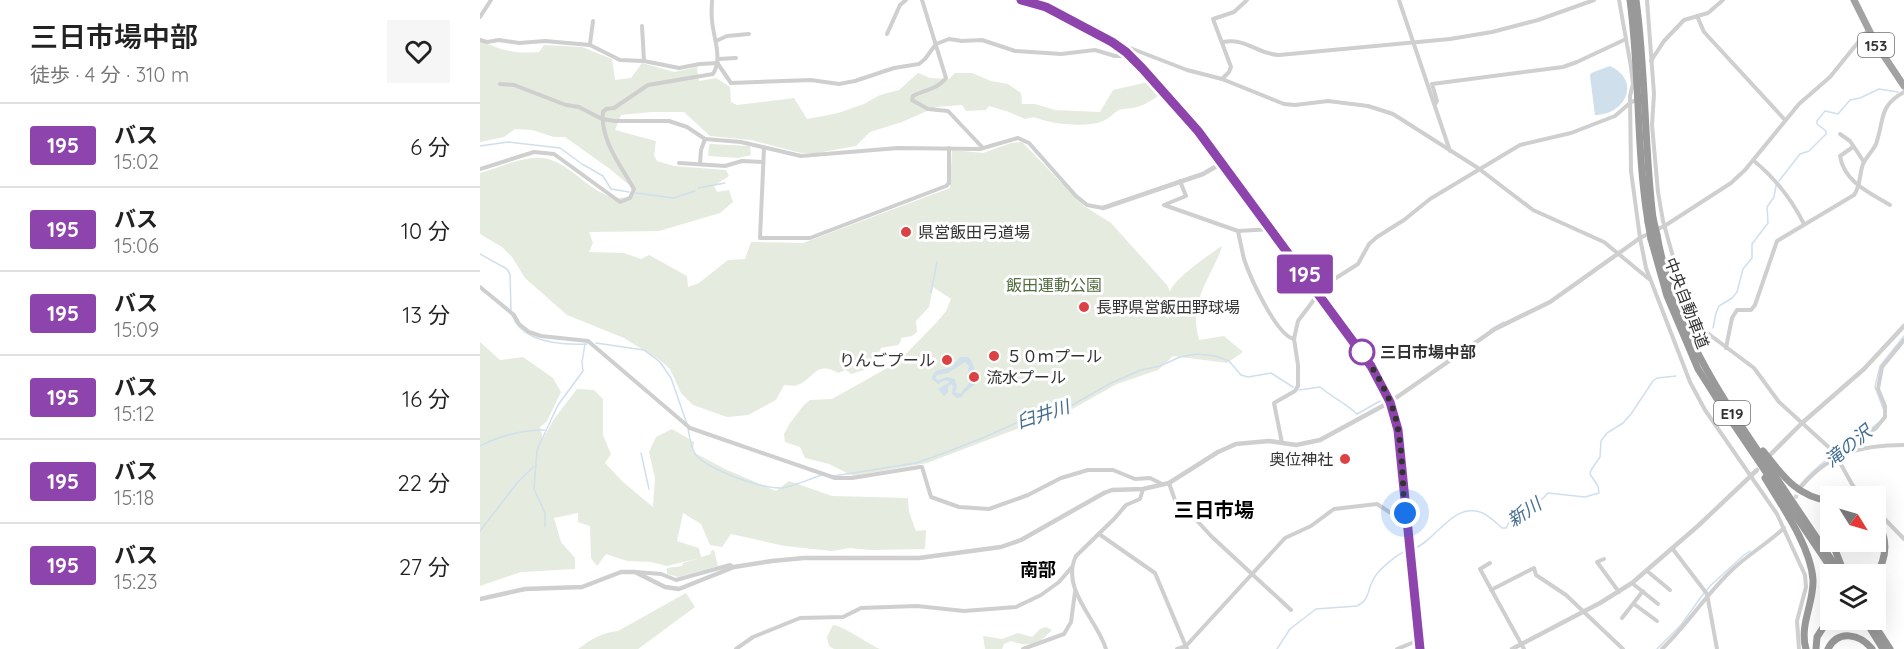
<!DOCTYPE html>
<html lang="ja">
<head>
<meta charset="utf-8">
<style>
	body { margin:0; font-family:Quicksand,"Noto Sans JP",sans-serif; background:#f6f6f6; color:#222; height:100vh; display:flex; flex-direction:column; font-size:22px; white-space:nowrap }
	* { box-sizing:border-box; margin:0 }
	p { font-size:20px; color:#767676 }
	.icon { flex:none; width:33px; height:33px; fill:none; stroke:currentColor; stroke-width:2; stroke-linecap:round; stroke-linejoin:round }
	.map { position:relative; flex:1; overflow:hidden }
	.side { display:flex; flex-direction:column; background:#fff; width:480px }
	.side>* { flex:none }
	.badge { padding:0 12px; border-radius:4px; font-size:21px; line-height:39px }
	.needle { width:39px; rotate:127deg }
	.buttons { position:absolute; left:1340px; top:486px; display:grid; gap:12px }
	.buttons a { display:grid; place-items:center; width:66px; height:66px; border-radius:0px; background:#fff; box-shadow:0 6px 24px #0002; font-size:30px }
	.you { position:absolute; width:30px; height:30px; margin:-15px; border:4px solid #fff; border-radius:50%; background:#1a73e8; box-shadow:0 0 0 9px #1a73e833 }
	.map>.badge { position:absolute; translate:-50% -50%; box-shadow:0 0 0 3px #fff }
	.round { display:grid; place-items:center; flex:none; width:63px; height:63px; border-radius:0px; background:#f6f6f6 }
	.headline { display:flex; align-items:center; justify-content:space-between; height:102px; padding:0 30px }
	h1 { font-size:28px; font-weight:600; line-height:45px }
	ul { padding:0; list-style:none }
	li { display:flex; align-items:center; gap:18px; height:84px; padding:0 30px; border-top:2px solid #e0e0e0 }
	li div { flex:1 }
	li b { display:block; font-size:22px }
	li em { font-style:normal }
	li .badge { min-width:66px; font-weight:700; text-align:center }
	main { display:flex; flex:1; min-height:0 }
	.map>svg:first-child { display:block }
</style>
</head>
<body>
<main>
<section class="side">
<div class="headline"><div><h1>三日市場中部</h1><p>徒歩 · 4 分 · 310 m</p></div><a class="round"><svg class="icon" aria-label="heart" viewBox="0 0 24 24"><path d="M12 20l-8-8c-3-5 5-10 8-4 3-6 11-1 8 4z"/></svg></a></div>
<ul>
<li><span class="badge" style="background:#8e44ad;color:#fff">195</span><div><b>バス</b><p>15:02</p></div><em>6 分</em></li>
<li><span class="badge" style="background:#8e44ad;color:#fff">195</span><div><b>バス</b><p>15:06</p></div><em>10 分</em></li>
<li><span class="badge" style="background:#8e44ad;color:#fff">195</span><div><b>バス</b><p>15:09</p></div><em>13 分</em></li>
<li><span class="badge" style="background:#8e44ad;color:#fff">195</span><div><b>バス</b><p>15:12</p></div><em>16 分</em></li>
<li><span class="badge" style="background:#8e44ad;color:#fff">195</span><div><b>バス</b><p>15:18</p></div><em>22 分</em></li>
<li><span class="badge" style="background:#8e44ad;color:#fff">195</span><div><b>バス</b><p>15:23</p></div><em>27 分</em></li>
</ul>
</section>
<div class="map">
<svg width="1424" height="649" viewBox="0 0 1424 649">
	<rect width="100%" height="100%" fill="#fff"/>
	<!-- green -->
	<g fill="#e5ebdf">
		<path d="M0 40C21 51 36 54 59 52L64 45 102 47 132 59 135 80 151 78 162 63 194 72 217 67 219 81 236 78 250 87 251 102 257 105 314 98 327 119 358 113 384 104 400 95 419 90 438 73 450 78 469 79 475 73H492L511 81 528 84 541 93 542 104H555L575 110 620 112 633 90 668 82 677 91 678 96C672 100 665 105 657 107 651 109 644 108 639 110 633 113 629 119 623 121 607 128 568 124 554 117L545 119 529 112 509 106 506 110 486 111 482 105 456 107 422 122 390 132 376 146 337 153H321L271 140 230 136 204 112H171L141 115 135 130 176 141 174 155 177 161 194 166 246 170 249 176 234 186 237 192 249 190 253 202 240 213 179 231 109 232 113 243 109 252 144 253 161 259 169 255 207 276 208 287 219 283 248 260 265 259 271 242 323 243 470 188 472 150 503 153 531 143 542 142 604 206 631 223 687 285 690 292C693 279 728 256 740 247H742C730 280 708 302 719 340L744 336 763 352 747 363 693 356 678 370 637 384 585 413 571 416 447 463 430 466 373 476 349 464 325 458 320 447 305 442 304 434 310 423 324 405 330 400 352 399 418 362 457 322 466 311 471 299 453 287 449 307 436 321 437 332 432 336 421 338V341L418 345 401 348C393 368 391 368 371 374L366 370 358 373C334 359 334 382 314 386 311 386 308 385 304 385L296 400 268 415 247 417 213 405 201 393 190 369 181 361 144 338 87 315 45 278 32 257 22 247 0 234V173C19 168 43 156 63 158 93 161 119 208 149 196L152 190 149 185 130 169 85 137H74L52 130 35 129 24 137 0 142Z"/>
		<polygon points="231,144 270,146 271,155 258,158 228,156 229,145"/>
		<polygon points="0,342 20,360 43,357 73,378 81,392 67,421 60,427 63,439 74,419 97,389 114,390 123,399 123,435 131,454 125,463 143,482 173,507 175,478 169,452 176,437 192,429 214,442 213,452 245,469 296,491 309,481 352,496 428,498 429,512 436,531 446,530 445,549 391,550 370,548 352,551 305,546 251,534 242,547 230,545 221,524 203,513 197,541 219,548 221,557 231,554 231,551 234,550 238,566 198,577 187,574 187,568 202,566 203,563 220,558 187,566 171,562 147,561 126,554 117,566 111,558 110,526 98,522 98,513 74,518 81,542 95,558 95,569 41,572 0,586"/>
		<path d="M206 593 215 607 158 649H98C110 640 123 632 138 631Z"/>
		<path d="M353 625C366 627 386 643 400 649H354L349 646 347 637Z"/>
		<path d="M566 627 572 630C559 644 550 648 531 641L524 644 522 649H505L503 636 522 639 538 633 552 637 560 629Z"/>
	</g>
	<!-- water -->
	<g fill="#d0dfec" fill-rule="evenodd">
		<path d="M1130 66C1162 81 1145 115 1115 115L1110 76 1111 73Z"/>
		<path d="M480 357H488C494 362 497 377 494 385L485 392 482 397 477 398 472 394 473 386 471 384 468 387V392L464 396 458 389 470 382 465 380 458 384 452 379V376L456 371 472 367ZM485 362 489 366 488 371 492 380 480 394 475 392 477 388 475 379 467 377 458 380 455 378 457 375 468 373Z"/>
	</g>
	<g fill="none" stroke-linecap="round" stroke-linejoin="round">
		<!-- stream -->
		<g stroke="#d0dfec" stroke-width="1.5">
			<polyline points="0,146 28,142 80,148 102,164 123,176 131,189 149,192"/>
			<polyline points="1299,181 1320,154 1329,151 1346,134 1346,131 1337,124 1337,121 1345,111 1358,114 1370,100 1380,98 1399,89 1418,92"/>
			<polyline points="218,188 245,183"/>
			<polyline points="156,193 194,198 215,191"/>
			<polyline points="0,254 27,269 30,274 31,310"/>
			<polyline points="451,292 457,262"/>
			<path d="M32 315C42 343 82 345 107 344"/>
			<polyline points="1233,328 1236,313 1239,306 1252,298 1257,292 1263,269 1272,258 1272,244 1288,223 1287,207 1294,197 1296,186"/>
			<polyline points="1010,330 1024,322"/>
			<polyline points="116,343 164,350 180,362 191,378 207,424"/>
			<path d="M819 390 840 387C852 397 865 403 877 414L900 401"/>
			<polyline points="1403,408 1395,387 1400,366 1424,336"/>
			<path d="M208 428C210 438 210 447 216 455 229 470 282 489 302 488 315 486 329 479 342 475"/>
			<polyline points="1388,431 1398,423"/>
			<path d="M0 446C21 435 41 430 65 430"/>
			<polyline points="161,453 169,489"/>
			<polyline points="354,476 436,463 462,454 505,437 547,418 589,407 631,383 661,370 680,366 700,357 717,354 735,356 749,361 761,375 768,377 791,373 813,387"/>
			<path d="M1320 485C1338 464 1361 448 1384 434"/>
			<polyline points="65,526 65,513 54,489 57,450 78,405 103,371 102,362 105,344"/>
			<polyline points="0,531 37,483 53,467"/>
			<path d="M933 549C956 541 972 503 1000 512 1008 514 1016 523 1022 528H1026C1029 523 1030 518 1034 515 1045 504 1057 507 1068 493L1105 497 1119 493 1118 486 1110 474 1111 470 1120 457 1121 441 1127 433 1143 423 1151 414 1173 381 1177 378 1196 376"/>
			<path d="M797 649 810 629 836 609 877 606C889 600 887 593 892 582 896 571 917 554 928 550"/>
			<polyline points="1177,649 1201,625 1221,597 1231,585 1264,555 1270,551"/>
		</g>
		<!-- minor-tunnel -->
		<polyline stroke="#d6d6d6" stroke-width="4" stroke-dasharray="4 2" stroke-linecap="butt" points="1313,504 1319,489"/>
		<!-- minor -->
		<g stroke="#cfcfcf" stroke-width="4">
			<path d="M442 0 466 78C458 89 444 90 433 96L432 100 448 109 468 111 503 148"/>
			<polyline points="919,0 970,151"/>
			<polyline points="1139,0 1151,67 1153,84 1150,96 1151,171 1160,238 1166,268 1210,382 1225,410 1297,514 1325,575 1326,587 1317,621 1319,649"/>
			<polyline points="1167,0 1174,94 1172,125 1178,192 1183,221 1206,303 1226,332 1274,368 1299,402 1354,452 1373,486 1383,496"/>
			<polyline points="1217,16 1224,32 1305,120"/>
			<polyline points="0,17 11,0"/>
			<polyline points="162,26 164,61"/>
			<polyline points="407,34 420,5 426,0"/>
			<polyline points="0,40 7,42 19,40 39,43 65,41 110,45 140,60 164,61 199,68 220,64 238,63"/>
			<polyline points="236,41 247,36 269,34"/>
			<path d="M743 42C768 38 776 54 799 55L970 39 1012 32 1058 20 1114 0"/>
			<polyline points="110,44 113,21"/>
			<polyline points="639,47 650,48 707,70 742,79 804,104 815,105 848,101 888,106 913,114 998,168 1053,210 1124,242 1169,279"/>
			<polyline points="238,59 256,58"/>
			<polyline points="1171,61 1184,41 1204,20 1228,13 1243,0"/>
			<polyline points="238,64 251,83 331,80 359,84 375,81 414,68 439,64 445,59 456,44 469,39 482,41 502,40 535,51 581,54 615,50 635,56 641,56 646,52"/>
			<polyline points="742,79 749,72 751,67 733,19 754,12 767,0"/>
			<polyline points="20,84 34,85 86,105 99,107 122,119 135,121 189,121 207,127 225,139 261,142 321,156 418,148 500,149 538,138 549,143 596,196 607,205 623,208"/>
			<polyline points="955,104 957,101 952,84 1083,67 1097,62 1146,39"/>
			<polyline points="1360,134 1370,141 1384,162"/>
			<path d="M1373 147 1360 156C1364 182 1390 193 1410 205"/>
			<polyline points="284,148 280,238 330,238 466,186 469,183 469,148"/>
			<path d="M1273 160C1295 178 1311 198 1324 224"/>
			<polyline points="199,163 245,166 262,161 283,162"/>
			<polyline points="220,164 221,150 225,139"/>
			<path d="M0 169 54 152 74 154 140 202 150 198 154 189C141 166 120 140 123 112L126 109 134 108 168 85 233 74C243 58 233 37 232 20 231 13 232 7 232 0"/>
			<polyline points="700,181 706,196 684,205 758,231 792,229"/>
			<path d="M758 231C760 241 762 250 764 259 770 277 796 335 814 339"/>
			<polyline points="1139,253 1160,238 1186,225 1251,183 1265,170 1319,104 1350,77 1388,30"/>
			<polyline points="0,287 34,315 39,324 49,332 61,336 108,341 210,428 355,478 372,478 440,467 442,467 451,497 479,507 509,509 548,495 581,478 608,470 633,470 655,479 670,478 682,484"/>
			<polyline points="1200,304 1206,303"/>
			<path d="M1246 348 1252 318 1257 310H1271L1275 305 1297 241 1374 195C1381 185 1379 175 1383 164 1386 157 1393 151 1396 144 1405 118 1398 107 1424 92"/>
			<polyline points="802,443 794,403 815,391 818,386 818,365 814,339 818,321 839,293 856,278 878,264 889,244 897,237 924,220 950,199 1040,145 1091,133 1135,116 1150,103 1156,100"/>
			<polyline points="1366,453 1366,448 1396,428 1405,417 1405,406 1398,389 1402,367 1424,340"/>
			<polyline points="689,483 698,509 710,513 731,536 811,610"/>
			<path d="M1320 488C1349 453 1381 445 1424 445"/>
			<polyline points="1395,509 1424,539"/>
			<polyline points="619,534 675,573 707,649"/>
			<polyline points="1192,548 1227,594 1237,649"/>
			<polyline points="1124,559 1117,562 1139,592"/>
			<polyline points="1010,563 1000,569 1044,649"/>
			<polyline points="1167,571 1190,590"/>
			<polyline points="156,572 181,574 196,580 250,565 253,567"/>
			<polyline points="1152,583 1178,604"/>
			<polyline points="1011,590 1054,568 1056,575 1086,595 1143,649"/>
			<polyline points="1154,604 1177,621"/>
			<polyline points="1142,618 1163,591"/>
			<polyline points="256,649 273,637 320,618 363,617 381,608 437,606 484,611 536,607 561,595 579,582 592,567"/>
			<polyline points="543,649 584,634 591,622 595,592"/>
			<path d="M626 649C617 619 580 589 596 556L635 518 646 505 660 499 663 489"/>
			<polyline points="697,649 706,646 805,538 831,526 854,509 897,504 914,515 925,513"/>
			<polyline points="917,649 939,640"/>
			<path d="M1182 649C1208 624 1227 593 1253 569 1269 554 1288 543 1304 528"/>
		</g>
		<!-- tertiary -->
		<g stroke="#cfcfcf" stroke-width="4.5">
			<polyline points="541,0 566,7 631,42 646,52 662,68 718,131 891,366 910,402 918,430 940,649"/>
			<polyline points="623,208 723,174 742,163"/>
			<polyline points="1290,455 1322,423 1384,369 1424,326"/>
			<polyline points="0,599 45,589 102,587 141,572 155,572 185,587 199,589 254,567 292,561 324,558 439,558 521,547 541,540 624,493 632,490 663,489 689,483 738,452 756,444 789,441 816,445 840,440 910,402 1015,329 1070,302 1139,253"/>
			<polyline points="1032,649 1120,603 1152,583 1219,525 1277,470"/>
		</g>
		<!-- trunk -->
		<polyline stroke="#a2a2a2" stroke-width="7" points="1374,0 1396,44 1424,86"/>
		<!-- motorway -->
		<g stroke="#999" stroke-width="7">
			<path d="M1150 0C1160 74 1156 148 1168 222"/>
			<path d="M1156 0C1166 72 1164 145 1173 218"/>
			<path d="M1177 235C1193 325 1237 391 1287 464 1312 501 1337 538 1361 574"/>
			<polyline points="1171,239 1187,296 1218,369 1244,410 1355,574"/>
			<path d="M1283 451C1302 475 1317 497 1350 501"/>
			<path d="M1285 478C1302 506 1331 547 1333 580 1334 603 1319 625 1326 649"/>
			<path d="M1395 519C1409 538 1407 558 1395 577"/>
			<polyline points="1352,542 1363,570"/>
			<polyline points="1385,620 1403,649"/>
			<polyline points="1391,620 1410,649"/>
			<polyline points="1336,649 1337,637 1350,617"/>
			<path d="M1348 649C1358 629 1380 634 1392 649"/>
		</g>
		<!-- motorway-bridge -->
		<g stroke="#999" stroke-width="7">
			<polyline points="1173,218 1177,235"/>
			<polyline points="1168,222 1171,239"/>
		</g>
	</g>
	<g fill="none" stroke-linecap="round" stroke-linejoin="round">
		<!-- line casing -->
		<g stroke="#fff" stroke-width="14">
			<polyline id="line" points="541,0 566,7 632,42 646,52 662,68 718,131 891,366 910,402 918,430 940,649"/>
		</g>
		<!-- line -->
		<use href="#line" stroke="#8e44ad" stroke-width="9"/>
		<!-- walk -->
		<path stroke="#323232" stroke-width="6" stroke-dasharray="0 10.8" d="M882 352 878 348C893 367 906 389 914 412 923 441 922 482 925 513"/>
	</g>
	<!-- markers -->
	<g fill="#dc4243" stroke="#fff" stroke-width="2">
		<circle cx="426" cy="232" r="6"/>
		<circle cx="604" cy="307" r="6"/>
		<circle cx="514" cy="356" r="6"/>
		<circle cx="467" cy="360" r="6"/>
		<circle cx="494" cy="377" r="6"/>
		<circle cx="865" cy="459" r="6"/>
	</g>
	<circle fill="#fff" stroke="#8e44ad" stroke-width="3" cx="882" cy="352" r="12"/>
	<g text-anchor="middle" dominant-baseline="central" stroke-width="6" stroke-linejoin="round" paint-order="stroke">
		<!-- shield labels -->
		<g fill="#fff" stroke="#707070" stroke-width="1.5">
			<rect x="1378" y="33" width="36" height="24" rx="4.5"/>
			<rect x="1234" y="401" width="36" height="24" rx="4.5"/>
		</g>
		<g font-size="15" font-weight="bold" fill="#323232">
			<text x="1396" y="45">153</text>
			<text x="1252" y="413">E19</text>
		</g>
		<!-- poi labels -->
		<g font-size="16" fill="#323232" stroke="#fff" text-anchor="start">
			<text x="438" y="232">県営飯田弓道場</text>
			<text x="616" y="307">長野県営飯田野球場</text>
			<text x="526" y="356">５０ｍプール</text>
			<text x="455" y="360" text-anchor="end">りんごプール</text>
			<text x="506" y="377">流水プール</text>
			<text x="853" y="459" text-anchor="end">奥位神社</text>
		</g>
		<!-- park labels -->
		<g font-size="16" fill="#536d41" stroke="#fff">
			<text x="574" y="285">飯田運動公園</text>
		</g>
		<!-- street labels -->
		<g font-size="16" fill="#323232" stroke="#fff">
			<text transform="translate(1207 303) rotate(69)">中央自動車道</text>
		</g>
		<!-- stop labels -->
		<g font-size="16" font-weight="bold" fill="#323232" stroke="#fff" text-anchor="start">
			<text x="900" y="352">三日市場中部</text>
		</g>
		<!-- water labels -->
		<g font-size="18" font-style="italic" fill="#446e91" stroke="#fff">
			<text transform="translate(563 414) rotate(-18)">臼井川</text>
			<text transform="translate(1368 446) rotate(-39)">滝の沢</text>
			<text transform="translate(1044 512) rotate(-34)">新川</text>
		</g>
		<!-- neighbourhood labels -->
		<g font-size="18" font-weight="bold" fill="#000" stroke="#fff">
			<text x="558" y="569">南部</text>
		</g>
		<!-- quarter labels -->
		<g font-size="20" font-weight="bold" fill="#000" stroke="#fff">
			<text x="734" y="509">三日市場</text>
		</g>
	</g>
</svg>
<div class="buttons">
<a><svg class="needle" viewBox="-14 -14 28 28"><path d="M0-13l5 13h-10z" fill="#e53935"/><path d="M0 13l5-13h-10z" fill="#767676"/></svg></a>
<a><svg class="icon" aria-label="layers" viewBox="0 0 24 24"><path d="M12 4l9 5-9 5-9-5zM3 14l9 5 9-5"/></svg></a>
</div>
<div class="you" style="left:925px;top:513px"></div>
<b class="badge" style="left:825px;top:274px;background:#8e44ad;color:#fff">195</b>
</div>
</main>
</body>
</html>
